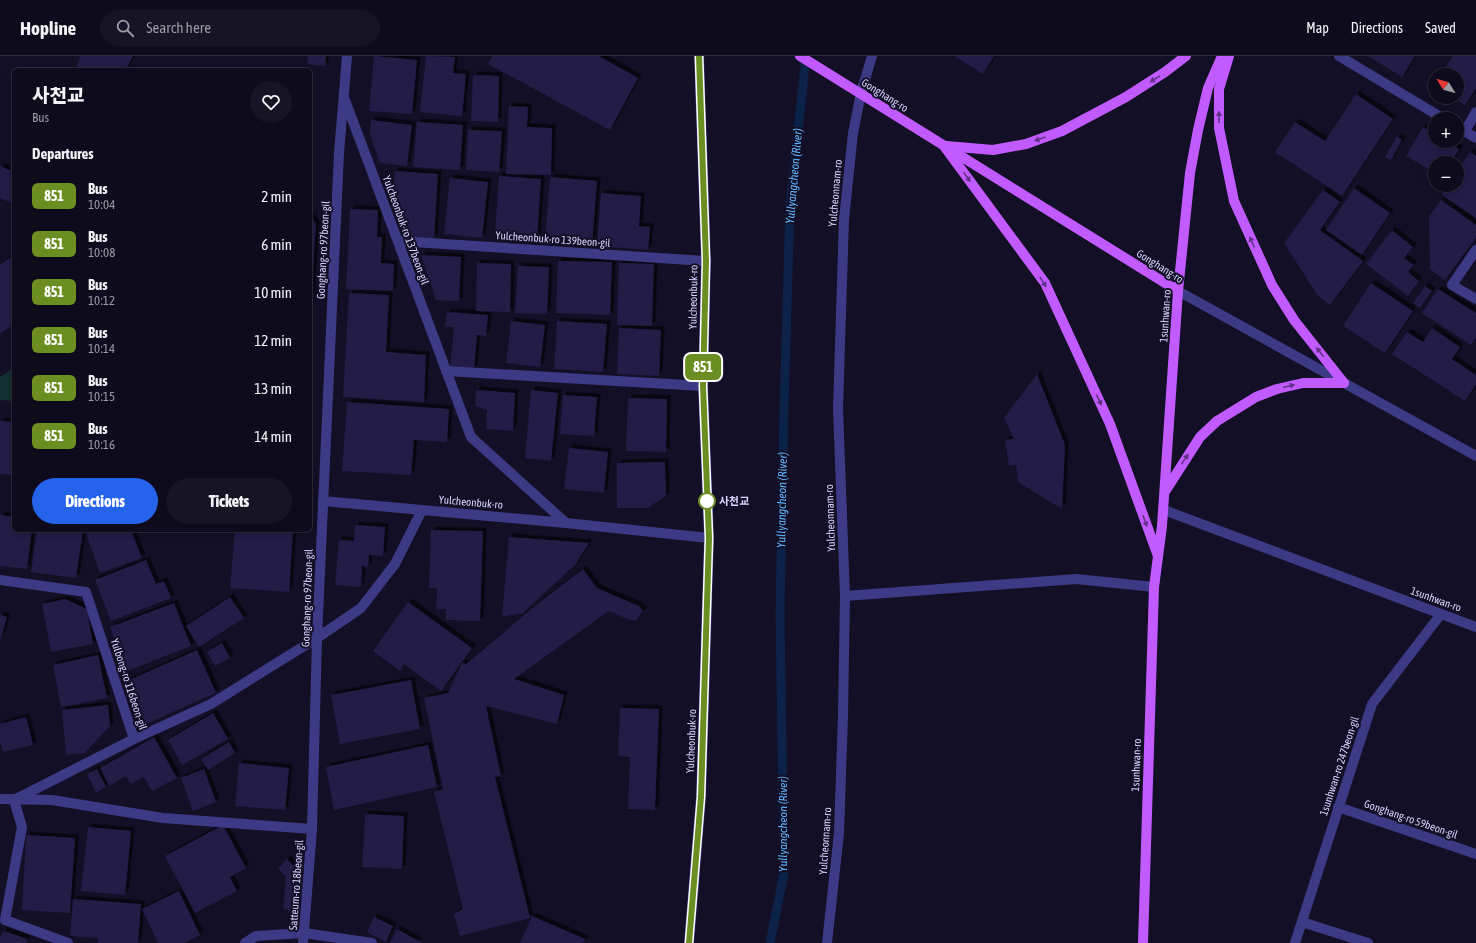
<!DOCTYPE html>
<html lang="en">
<head>
<meta charset="utf-8">
<style>
	body { margin:0; font-family:"Asap Condensed","Noto Sans KR",sans-serif; background:#171425; color:#f1f3f6; height:100vh; display:flex; flex-direction:column; font-size:15px; white-space:nowrap }
	* { box-sizing:border-box; margin:0 }
	p { font-size:13px; color:#9b9ba3 }
	.icon { flex:none; width:22px; height:22px; fill:none; stroke:currentColor; stroke-width:2; stroke-linecap:round; stroke-linejoin:round }
	.map { position:relative; flex:1; overflow:hidden }
	.sheet { position:absolute; left:12px; top:12px; width:300px; height:464px; display:flex; flex-direction:column; background:#0e0b1c; border-radius:6px; box-shadow:0 2px 6px #0003,0 0 0 1px #2e2b3b }
	.sheet>* { flex:none }
	.badge { padding:0 8px; border-radius:6px; font-size:14px; line-height:26px }
	.needle { width:26px; rotate:307deg }
	.tools { position:absolute; left:1428px; top:12px; display:grid; gap:8px }
	.tools a { display:grid; place-items:center; width:36px; height:36px; border-radius:50%; background:#0e0b1c; box-shadow:0 2px 6px #0003,0 0 0 1px #2e2b3b; font-size:20px }
	.map>.badge { position:absolute; translate:-50% -50%; box-shadow:0 0 0 2px #fff }
	h2 { padding:0 20px; font-size:15px; line-height:36px }
	.round { display:grid; place-items:center; flex:none; width:42px; height:42px; border-radius:21px; background:#171425 }
	.headline { display:flex; align-items:center; justify-content:space-between; height:68px; padding:0 20px }
	h1 { font-size:19px; font-weight:800; line-height:30px }
	.button { display:flex; gap:8px; margin-top:auto; padding:8px 20px }
	.button a { flex:1; height:46px; border-radius:24px; background:#2563eb; color:#fff; font-size:16px; font-weight:800; line-height:46px; text-align:center }
	.button a+a { background:#171425; color:#f1f3f6 }
	ul { padding:0; list-style:none }
	li { display:flex; align-items:center; gap:12px; height:48px; padding:0 20px }
	li div { flex:1 }
	li b { display:block; font-size:15px }
	li em { font-style:normal }
	li .badge { min-width:44px; font-weight:700; text-align:center }
	header { display:flex; align-items:center; gap:24px; box-sizing:border-box; height:56px; padding:0 20px; background:#0e0b1c; border-bottom:1px solid #2e2b3b }
	header strong { font-size:19px }
	nav { display:flex; gap:22px; margin-inline-start:auto; font-size:14px }
	.search { width:280px; height:36px; background:#171425; display:flex; align-items:center; gap:10px; box-sizing:border-box; padding:0 14px; border-radius:22px; color:#9b9ba3; font-size:15px }
	.map>svg:first-child { display:block }
</style>
</head>
<body>
<header>
<strong>Hopline</strong>
<div class="search"><svg class="icon" aria-label="search" viewBox="0 0 24 24"><circle cx="10" cy="10" r="6"/><path d="M15 15l6 6"/></svg>Search here</div>
<nav><a>Map</a><a>Directions</a><a>Saved</a></nav>
</header>
<div class="map">
<svg width="1476" height="887" viewBox="0 0 1476 887">
	<defs>
		<filter id="shadow"><feDropShadow dx="3.5" dy="-3.5" stdDeviation="0" flood-color="#0009"/></filter>
	</defs>
	<rect width="100%" height="100%" fill="#130f26"/>
	<!-- green -->
	<polygon fill="#12302f" points="14,312 14,345 0,344 0,321"/>
	<g fill="none" stroke-linecap="round" stroke-linejoin="round">
		<!-- stream -->
		<polyline stroke="#0c2248" stroke-width="9" points="770,887 784,817 780,558 784,352 790,150 806,0"/>
	</g>
	<!-- building -->
	<g fill="#241b47" filter="url(#shadow)">
		<polygon points="81,0 133,0 126,14 75,14"/>
		<polygon points="308,0 326,0 325,10 307,8"/>
		<polygon points="374,0 417,4 412,58 369,55"/>
		<polygon points="426,0 455,1 453,17 466,18 462,60 420,56"/>
		<polygon points="492,0 599,0 638,22 610,74 488,8"/>
		<polygon points="954,0 994,0 983,18"/>
		<polygon points="1368,0 1415,0 1402,21"/>
		<polygon points="1453,0 1476,0 1476,32 1465,49 1452,41 1457,41 1457,19 1440,19"/>
		<polygon points="473,19 499,20 498,66 471,65"/>
		<polygon points="1356,38 1393,63 1342,140 1275,96 1295,66 1325,85"/>
		<polygon points="509,50 528,51 527,71 552,72 551,119 506,118"/>
		<polygon points="371,64 412,69 407,110 380,107 370,79"/>
		<polygon points="417,66 463,69 460,114 413,111"/>
		<polygon points="1423,71 1435,79 1435,85 1446,85 1459,93 1451,107 1435,107 1435,117 1406,100"/>
		<polygon points="468,74 502,75 499,116 466,114"/>
		<polygon points="1397,80 1402,84 1391,104 1385,101"/>
		<polygon points="1470,96 1476,100 1476,162 1442,139 1449,129 1457,129 1457,116"/>
		<polygon points="0,110 14,116 14,148 0,142"/>
		<polygon points="395,115 438,118 434,183 406,181 392,149"/>
		<polygon points="499,120 541,123 537,183 495,180"/>
		<polygon points="550,121 597,125 592,189 545,186"/>
		<polygon points="450,122 488,126 482,182 444,178"/>
		<polygon points="1354,132 1390,157 1362,199 1326,174"/>
		<polygon points="1323,134 1340,146 1320,174 1363,205 1330,249 1318,240 1284,187"/>
		<polygon points="601,137 641,140 639,170 650,171 648,194 597,190"/>
		<polygon points="1441,144 1476,169 1476,182 1445,224 1430,213 1429,160"/>
		<polygon points="350,153 378,154 377,181 382,181 381,207 394,208 393,235 346,233"/>
		<polygon points="310,159 316,168 311,245 310,245"/>
		<polygon points="1392,174 1413,191 1404,202 1414,209 1408,216 1419,225 1408,240 1366,208"/>
		<polygon points="14,199 14,268 0,278 0,209"/>
		<polygon points="421,199 461,201 459,245 436,244"/>
		<polygon points="558,205 612,206 610,259 556,257"/>
		<polygon points="477,207 511,208 510,256 476,255"/>
		<polygon points="619,207 654,208 652,270 617,269"/>
		<polygon points="518,210 549,211 547,258 515,257"/>
		<polygon points="1371,227 1413,255 1385,297 1343,270"/>
		<polygon points="1425,230 1432,235 1420,252 1413,247"/>
		<polygon points="1438,233 1476,257 1476,282 1471,289 1422,257"/>
		<polygon points="349,237 389,239 386,296 426,299 424,346 343,341"/>
		<polygon points="447,256 488,259 486,280 477,279 474,313 450,311 454,271 445,271"/>
		<polygon points="511,265 545,269 540,311 506,307"/>
		<polygon points="557,265 607,268 603,316 554,313"/>
		<polygon points="619,272 661,274 659,320 617,318"/>
		<polygon points="1432,272 1460,291 1452,303 1476,319 1476,328 1465,345 1392,298 1407,276 1423,286"/>
		<polygon points="1037,318 1065,389 1062,453 1018,426 1016,409 1009,410 1005,384 1014,383 1004,362"/>
		<polygon points="476,334 515,337 513,375 486,373 487,354 475,350"/>
		<polygon points="531,334 558,337 551,405 525,402"/>
		<polygon points="563,339 597,341 594,380 560,378"/>
		<polygon points="628,342 667,343 666,396 626,395"/>
		<polygon points="347,346 449,353 447,386 414,384 411,419 342,415"/>
		<polygon points="0,365 14,366 14,419 0,418"/>
		<polygon points="569,392 608,396 604,437 564,433"/>
		<polygon points="665,406 666,440 647,452 617,452 617,407"/>
		<polygon points="0,459 14,461 14,474 32,474 27,513 0,510"/>
		<polygon points="355,469 385,471 383,500 369,499 368,511 362,510 361,531 335,529 339,484 354,485"/>
		<polygon points="37,474 83,474 76,522 31,516"/>
		<polygon points="85,474 131,474 142,502 100,517"/>
		<polygon points="235,474 293,474 289,536 230,532"/>
		<polygon points="431,474 483,475 480,565 446,564 446,553 436,553 437,532 429,532"/>
		<polygon points="509,481 589,487 575,509 523,557 502,561"/>
		<polygon points="146,504 156,528 164,525 171,542 111,565 95,524"/>
		<polygon points="583,513 597,532 639,550 643,555 636,565 627,563 609,555 514,623 564,639 557,668 486,650 501,720 495,721 530,862 460,880 454,858 463,853 434,736 443,733 424,642 448,637 462,607 466,608 536,549"/>
		<polygon points="230,541 244,562 199,591 186,570"/>
		<polygon points="65,543 87,553 93,588 51,596 42,548"/>
		<polygon points="408,546 472,592 441,635 404,608 400,615 373,595"/>
		<polygon points="174,547 191,590 127,615 110,571"/>
		<polygon points="0,559 7,561 0,584"/>
		<polygon points="222,587 230,602 215,610 207,596"/>
		<polygon points="197,594 216,637 146,668 127,625"/>
		<polygon points="98,599 107,642 61,651 53,609"/>
		<polygon points="411,624 420,673 340,688 331,639"/>
		<polygon points="108,649 110,670 85,697 66,699 62,654"/>
		<polygon points="620,652 659,653 655,754 628,753 630,701 618,700"/>
		<polygon points="213,657 228,683 182,709 168,684"/>
		<polygon points="26,661 33,689 3,696 0,685 0,668"/>
		<polygon points="154,681 177,722 152,735 144,721 131,728 126,720 109,730 100,712"/>
		<polygon points="229,686 235,697 208,714 201,703"/>
		<polygon points="428,689 437,731 334,754 326,711"/>
		<polygon points="239,707 289,712 285,754 235,750"/>
		<polygon points="97,713 106,731 96,737 87,718"/>
		<polygon points="204,713 216,746 193,755 181,722"/>
		<polygon points="365,758 404,760 402,813 362,811"/>
		<polygon points="223,769 246,812 230,821 237,835 195,857 165,800"/>
		<polygon points="88,771 131,775 125,839 81,835"/>
		<polygon points="26,779 75,782 70,857 22,854"/>
		<polygon points="287,803 303,819 300,855 283,853 286,821 278,813"/>
		<polygon points="179,835 200,879 184,887 158,887 142,853"/>
		<polygon points="73,843 141,848 138,887 98,887 98,882 70,880"/>
		<polygon points="532,860 585,883 583,887 520,887"/>
		<polygon points="374,861 393,870 386,886 367,876"/>
		<polygon points="397,873 422,887 390,887"/>
		<polygon points="4,875 27,883 26,887 0,887 0,881"/>
	</g>
	<g fill="none" stroke-linecap="round" stroke-linejoin="round">
		<!-- minor -->
		<g stroke="#3d3a85" stroke-width="10">
			<polyline points="1339,0 1444,63"/>
			<polyline points="345,44 471,381 566,467"/>
			<polyline points="1457,71 1476,82"/>
			<polyline points="1465,75 1476,56"/>
			<polyline points="398,185 706,205"/>
			<polyline points="1476,194 1452,229 1476,243"/>
			<polyline points="1178,235 1476,400"/>
			<polyline points="446,315 703,330"/>
			<polyline points="323,445 566,467 709,482"/>
			<polyline points="1164,454 1476,571"/>
			<polyline points="0,524 86,536 134,683"/>
			<polyline points="845,540 1076,523 1154,531"/>
			<polyline points="0,743 52,744 163,762 312,773"/>
			<polyline points="1338,751 1476,798"/>
			<polyline points="1302,866 1368,887"/>
			<polyline points="68,887 5,864 22,771 14,744 134,683 211,648 317,582 361,552 395,508 422,454"/>
			<polyline points="245,887 256,880 304,877 372,887"/>
			<polyline points="303,887 312,773 317,582 339,97 347,0"/>
			<polyline points="689,887 701,741 709,482 703,330 706,205 699,0"/>
			<polyline points="827,887 839,777 843,659 845,540 838,352 844,163 853,77 861,37 872,0"/>
			<polyline points="1295,887 1372,648 1441,558"/>
		</g>
		<!-- major -->
		<g stroke="#c25bff" stroke-width="10">
			<polyline points="800,0 1178,235"/>
			<polyline points="1229,0 1219,33 1219,72 1234,145 1272,229 1294,264 1344,327"/>
			<polyline points="944,90 1045,227 1110,368 1158,500"/>
			<polyline points="946,90 993,94 1026,88 1062,75 1126,41 1165,16 1186,0"/>
			<polyline points="1166,434 1200,381 1217,365 1256,341 1277,333 1303,327 1344,327"/>
			<polyline points="1143,887 1154,531 1162,470 1178,235 1190,117 1198,74 1208,32 1222,0"/>
		</g>
	</g>
	<!-- one-way arrows -->
	<defs><path id="oneway-solid" d="M-6-.8H1V-3.2L6.5 0L1 3.2V.8H-6Z"/></defs>
	<g fill="#623188">
		<use href="#oneway-solid" transform="translate(1155 23) rotate(148)"/>
		<use href="#oneway-solid" transform="translate(1219 61) rotate(-90)"/>
		<use href="#oneway-solid" transform="translate(1040 83) rotate(161)"/>
		<use href="#oneway-solid" transform="translate(967 121) rotate(54)"/>
		<use href="#oneway-solid" transform="translate(1252 186) rotate(-114)"/>
		<use href="#oneway-solid" transform="translate(1043 226) rotate(58)"/>
		<use href="#oneway-solid" transform="translate(1320 296) rotate(-128)"/>
		<use href="#oneway-solid" transform="translate(1289 330) rotate(-14)"/>
		<use href="#oneway-solid" transform="translate(1099 344) rotate(65)"/>
		<use href="#oneway-solid" transform="translate(1185 403) rotate(-56)"/>
		<use href="#oneway-solid" transform="translate(1145 465) rotate(70)"/>
	</g>
	<g fill="none" stroke-linecap="round" stroke-linejoin="round">
		<!-- line casing -->
		<g stroke="#fff" stroke-width="9">
			<polyline id="line" points="689,887 701,741 709,482 703,330 706,205 699,0"/>
		</g>
		<!-- line -->
		<use href="#line" stroke="#6b8e23" stroke-width="6"/>
	</g>
	<!-- markers -->
	<circle fill="#fff" stroke="#6b8e23" stroke-width="2" cx="707" cy="445" r="8"/>
	<g text-anchor="middle" dominant-baseline="central" stroke-width="4" stroke-linejoin="round" paint-order="stroke">
		<!-- street labels -->
		<g font-size="11" fill="#d9d4ff" stroke="#130f26">
			<text transform="translate(885 39) rotate(32)">Gonghang-ro</text>
			<text transform="translate(835 137) rotate(-85)">Yulcheonnam-ro</text>
			<text transform="translate(406 174) rotate(70)">Yulcheonbuk-ro 137beon-gil</text>
			<text transform="translate(553 183) rotate(4)">Yulcheonbuk-ro 139beon-gil</text>
			<text transform="translate(323 194) rotate(-87)">Gonghang-ro 97beon-gil</text>
			<text transform="translate(1160 210) rotate(32)">Gonghang-ro</text>
			<text transform="translate(693 241) rotate(-89)">Yulcheonbuk-ro</text>
			<text transform="translate(1165 260) rotate(-86)">1sunhwan-ro</text>
			<text transform="translate(471 446) rotate(5)">Yulcheonbuk-ro</text>
			<text transform="translate(830 462) rotate(-92)">Yulcheonnam-ro</text>
			<text transform="translate(307 542) rotate(-88)">Gonghang-ro 97beon-gil</text>
			<text transform="translate(1436 543) rotate(20)">1sunhwan-ro</text>
			<text transform="translate(129 628) rotate(72)">Yulbong-ro 116beon-gil</text>
			<text transform="translate(691 685) rotate(-88)">Yulcheonbuk-ro</text>
			<text transform="translate(1136 709) rotate(-88)">1sunhwan-ro</text>
			<text transform="translate(1339 710) rotate(-72)">1sunhwan-ro 247beon-gil</text>
			<text transform="translate(1411 763) rotate(19)">Gonghang-ro 59beon-gil</text>
			<text transform="translate(825 785) rotate(-86)">Yulcheonnam-ro</text>
			<text transform="translate(296 829) rotate(-86)">Satteum-ro 18beon-gil</text>
		</g>
		<!-- stop labels -->
		<g font-size="11" font-weight="bold" fill="#d9d4ff" stroke="#130f26" text-anchor="start">
			<text x="719" y="445">사천교</text>
		</g>
		<!-- water labels -->
		<g font-size="12" font-style="italic" fill="#62b6ff" stroke="#130f26">
			<text transform="translate(794 120) rotate(-85)">Yullyangcheon (River)</text>
			<text transform="translate(782 444) rotate(-89)">Yullyangcheon (River)</text>
			<text transform="translate(783 768) rotate(-90)">Yullyangcheon (River)</text>
		</g>
	</g>
</svg>
<div class="tools">
<a><svg class="needle" viewBox="-14 -14 28 28"><path d="M0-13l5 13h-10z" fill="#e53935"/><path d="M0 13l5-13h-10z" fill="#9b9ba3"/></svg></a>
<a>+</a>
<a>−</a>
</div>
<b class="badge" style="left:703px;top:311px;background:#6b8e23;color:#fff">851</b>
<section class="sheet">
<div class="headline"><div><h1>사천교</h1><p>Bus</p></div><a class="round"><svg class="icon" aria-label="heart" viewBox="0 0 24 24"><path d="M12 20l-8-8c-3-5 5-10 8-4 3-6 11-1 8 4z"/></svg></a></div>
<h2>Departures</h2>
<ul>
<li><span class="badge" style="background:#6b8e23;color:#fff">851</span><div><b>Bus</b><p>10:04</p></div><em>2 min</em></li>
<li><span class="badge" style="background:#6b8e23;color:#fff">851</span><div><b>Bus</b><p>10:08</p></div><em>6 min</em></li>
<li><span class="badge" style="background:#6b8e23;color:#fff">851</span><div><b>Bus</b><p>10:12</p></div><em>10 min</em></li>
<li><span class="badge" style="background:#6b8e23;color:#fff">851</span><div><b>Bus</b><p>10:14</p></div><em>12 min</em></li>
<li><span class="badge" style="background:#6b8e23;color:#fff">851</span><div><b>Bus</b><p>10:15</p></div><em>13 min</em></li>
<li><span class="badge" style="background:#6b8e23;color:#fff">851</span><div><b>Bus</b><p>10:16</p></div><em>14 min</em></li>
</ul>
<div class="button"><a>Directions</a><a>Tickets</a></div>
</section>
</div>
</body>
</html>
